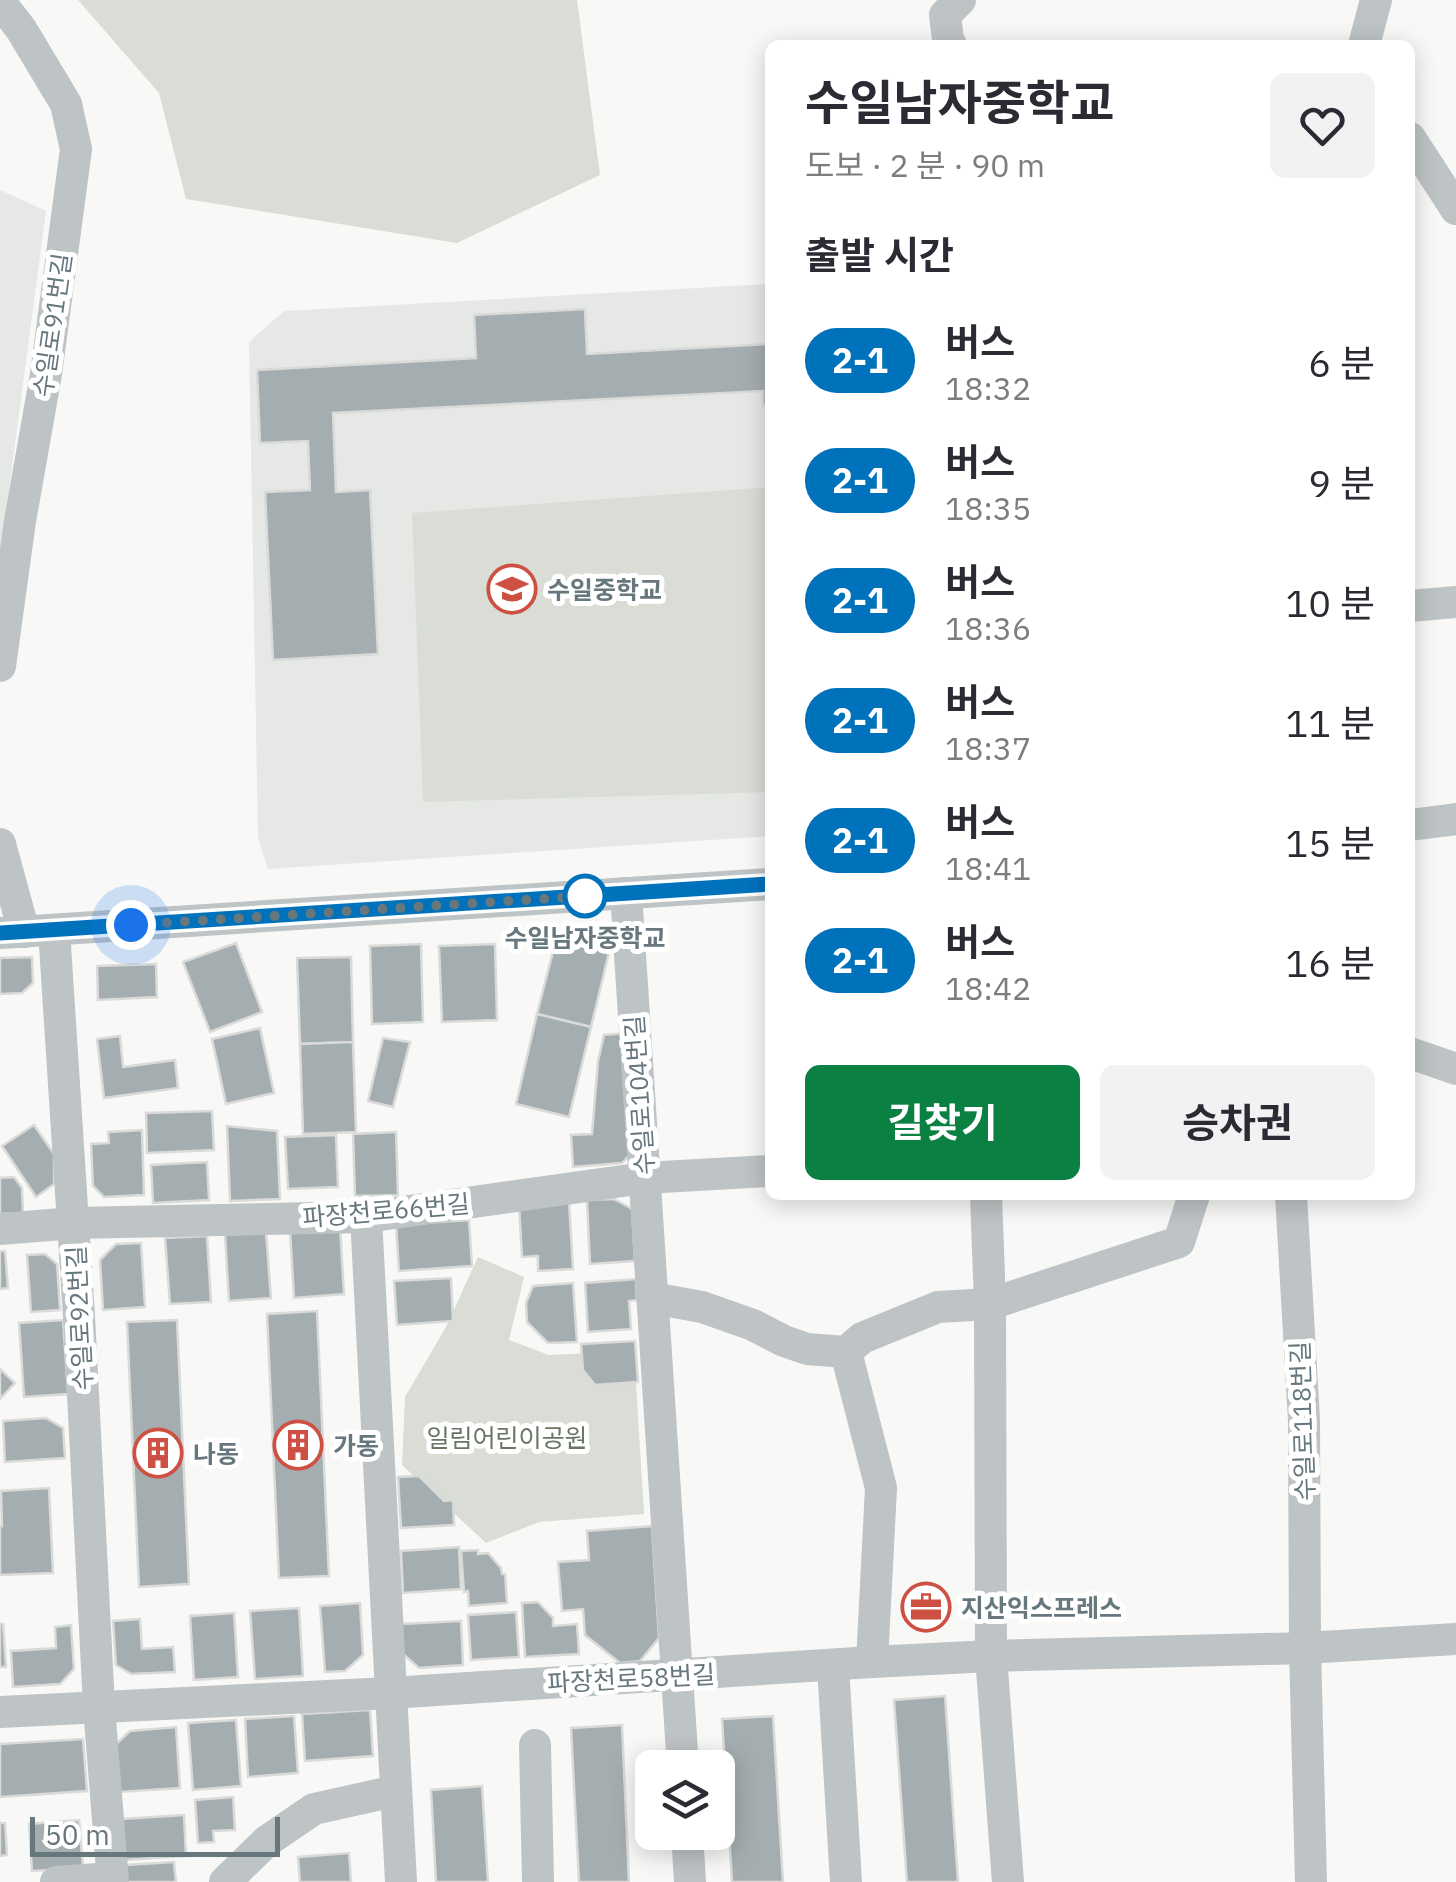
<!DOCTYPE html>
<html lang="ko">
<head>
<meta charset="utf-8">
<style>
	body { margin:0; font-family:"IBM Plex Sans","Noto Sans KR",sans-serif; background:#f2f2f3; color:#2b2b33; height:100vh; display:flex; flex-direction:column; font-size:38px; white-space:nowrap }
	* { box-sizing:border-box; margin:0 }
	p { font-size:32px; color:#7c7c81 }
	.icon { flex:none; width:55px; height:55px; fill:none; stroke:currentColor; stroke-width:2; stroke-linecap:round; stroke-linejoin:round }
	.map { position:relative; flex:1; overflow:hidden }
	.details { position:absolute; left:765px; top:40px; width:650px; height:1160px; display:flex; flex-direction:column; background:#fff; border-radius:15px; box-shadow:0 5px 25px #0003 }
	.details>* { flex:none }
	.badge { padding:0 20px; border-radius:32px; font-size:35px; line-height:65px }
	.buttons { position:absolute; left:635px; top:1750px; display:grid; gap:20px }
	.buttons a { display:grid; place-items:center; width:100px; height:100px; border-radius:15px; background:#fff; box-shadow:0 5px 25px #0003; font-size:50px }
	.scale { position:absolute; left:30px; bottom:25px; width:250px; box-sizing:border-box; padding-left:10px; border:5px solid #66777d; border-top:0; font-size:28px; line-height:35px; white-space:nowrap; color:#66777d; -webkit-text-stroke:8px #fff; paint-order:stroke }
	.you { position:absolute; width:50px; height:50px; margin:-25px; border:8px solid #fff; border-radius:50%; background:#1a73e8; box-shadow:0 0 0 15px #1a73e833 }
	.map>.badge { position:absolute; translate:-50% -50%; box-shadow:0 0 0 5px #fff }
	h2 { padding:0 40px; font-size:38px; line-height:90px }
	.round { display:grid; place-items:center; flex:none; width:105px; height:105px; border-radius:15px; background:#f2f2f3 }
	.summary { display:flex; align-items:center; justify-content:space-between; height:170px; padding:0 40px }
	h1 { font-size:48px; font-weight:700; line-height:75px }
	.action { display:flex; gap:20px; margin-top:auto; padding:20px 40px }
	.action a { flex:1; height:115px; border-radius:15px; background:#0b8043; color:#fff; font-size:40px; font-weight:700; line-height:115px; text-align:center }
	.action a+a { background:#f2f2f3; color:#2b2b33 }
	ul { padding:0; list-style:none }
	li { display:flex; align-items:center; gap:30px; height:120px; padding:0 40px }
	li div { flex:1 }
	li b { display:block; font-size:38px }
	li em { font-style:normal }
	li .badge { min-width:110px; font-weight:700; text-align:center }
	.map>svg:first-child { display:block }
</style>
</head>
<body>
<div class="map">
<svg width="1456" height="1882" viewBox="0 0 1456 1882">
	<rect width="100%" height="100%" fill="#f8f8f6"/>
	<!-- built -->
	<g fill="#e6e8e6">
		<polygon points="0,190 46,211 0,557"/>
		<polygon points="770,284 770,836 268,869 258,838 249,342 284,311"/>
	</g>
	<!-- green -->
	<g fill="#d9ddd6">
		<polygon points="78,0 577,0 600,175 457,243 186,199 159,93"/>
		<polygon points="770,487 770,792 423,802 412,513"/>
		<polygon points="478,1257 524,1277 509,1340 549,1355 634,1351 644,1514 539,1522 486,1543 402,1465 405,1397 446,1327"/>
	</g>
	<!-- building -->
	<g fill="#a4adb0" stroke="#dadad9" stroke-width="2.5">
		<polygon points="585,309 587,354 770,344 770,405 763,406 763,391 333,413 336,492 370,490 378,654 273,660 265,492 310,490 308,441 260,443 257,370 476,358 474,315"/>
		<polygon points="559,928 612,940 591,1027 537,1014"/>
		<polygon points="236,943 262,1012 210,1032 183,962"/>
		<polygon points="421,944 423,1022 372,1024 370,946"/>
		<polygon points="495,944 497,1020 442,1022 439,946"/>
		<polygon points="32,957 33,983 22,993 0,994 0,958"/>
		<polygon points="351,957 353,1042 300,1044 297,958"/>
		<polygon points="156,964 157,997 98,1000 97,966"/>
		<polygon points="537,1014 591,1027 569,1117 516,1104"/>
		<polygon points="260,1028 274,1093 226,1104 212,1039"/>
		<polygon points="627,1033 635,1149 622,1163 573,1167 571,1135 592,1134 598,1061 604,1035"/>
		<polygon points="120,1036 123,1067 175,1060 178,1088 104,1098 97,1039"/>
		<polygon points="383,1038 410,1042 393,1107 368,1101"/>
		<polygon points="353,1042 356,1132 303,1134 300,1044"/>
		<polygon points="212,1111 214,1150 147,1153 146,1113"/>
		<polygon points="34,1125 54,1154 54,1184 36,1197 2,1146"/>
		<polygon points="227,1126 277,1131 280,1199 230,1201"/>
		<polygon points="142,1130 144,1195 104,1197 93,1186 91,1144 109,1143 108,1132"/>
		<polygon points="396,1132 398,1195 355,1196 353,1134"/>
		<polygon points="336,1135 338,1187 288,1189 285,1137"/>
		<polygon points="207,1162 209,1200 153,1203 151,1165"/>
		<polygon points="14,1177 22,1188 23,1213 0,1214 0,1178"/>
		<polygon points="614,1199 632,1209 635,1261 590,1264 587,1200"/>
		<polygon points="569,1202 573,1269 538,1271 538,1256 522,1257 519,1205"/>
		<polygon points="469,1220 472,1266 399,1271 396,1225"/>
		<polygon points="340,1227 344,1294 294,1298 290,1230"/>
		<polygon points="266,1232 271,1298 229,1301 225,1235"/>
		<polygon points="207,1236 211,1302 170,1304 165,1238"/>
		<polygon points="141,1243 145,1307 103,1310 100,1260 116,1244"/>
		<polygon points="0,1251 5,1251 8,1288 0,1289"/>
		<polygon points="45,1254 57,1264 60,1310 31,1312 27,1255"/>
		<polygon points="451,1278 453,1321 397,1325 394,1281"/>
		<polygon points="636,1279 637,1300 629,1301 631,1329 588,1332 585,1283"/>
		<polygon points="573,1283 577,1342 548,1343 527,1322 526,1303 533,1286"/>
		<polygon points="317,1311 329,1576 279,1578 267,1314"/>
		<polygon points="63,1320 68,1394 24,1397 19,1323"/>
		<polygon points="177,1320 189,1584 139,1587 127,1322"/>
		<polygon points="635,1341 638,1382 595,1385 583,1370 581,1344"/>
		<polygon points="0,1369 15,1383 0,1399"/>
		<polygon points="46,1418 63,1428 65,1458 5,1462 3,1421"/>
		<polygon points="419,1476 444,1501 453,1500 454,1525 401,1528 398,1477"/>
		<polygon points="49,1488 53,1573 0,1575 0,1526 2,1526 1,1491"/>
		<polygon points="652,1526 659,1638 640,1661 620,1663 585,1635 583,1609 562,1611 558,1562 589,1560 587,1531"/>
		<polygon points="459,1547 461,1589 403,1593 401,1551"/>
		<polygon points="478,1550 478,1554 488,1553 501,1568 502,1574 505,1574 507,1603 469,1606 468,1591 464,1592 461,1551"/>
		<polygon points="538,1602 553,1618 553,1626 577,1624 579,1654 525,1657 522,1603"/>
		<polygon points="360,1603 363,1655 345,1671 325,1672 320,1606"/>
		<polygon points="299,1608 303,1676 255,1679 250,1611"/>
		<polygon points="516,1612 519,1657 471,1660 468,1615"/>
		<polygon points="234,1613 238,1677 194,1680 190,1616"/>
		<polygon points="140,1619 142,1649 173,1647 175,1672 131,1674 116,1665 113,1621"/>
		<polygon points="461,1621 463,1665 419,1668 403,1654 401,1624"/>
		<polygon points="0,1624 3,1624 6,1667 0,1667"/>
		<polygon points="71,1625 74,1669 60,1684 13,1687 11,1651 56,1648 55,1627"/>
		<polygon points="945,1696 958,1882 907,1882 894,1700"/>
		<polygon points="370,1710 373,1756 305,1761 302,1714"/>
		<polygon points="294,1716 298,1773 248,1777 245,1719"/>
		<polygon points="773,1716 783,1882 732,1882 722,1719"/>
		<polygon points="236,1720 241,1786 193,1790 188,1723"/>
		<polygon points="622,1725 629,1882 579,1882 571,1728"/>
		<polygon points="176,1727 180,1788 119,1792 116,1744 130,1731"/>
		<polygon points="83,1739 87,1791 0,1797 0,1744"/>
		<polygon points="482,1786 488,1882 436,1882 431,1790"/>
		<polygon points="233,1797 235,1830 213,1831 214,1842 198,1843 195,1800"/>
		<polygon points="184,1815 186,1856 125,1860 122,1819"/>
		<polygon points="79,1820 83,1868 32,1871 29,1824"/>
		<polygon points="0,1823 5,1823 7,1855 0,1856"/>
		<polygon points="349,1853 351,1882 300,1882 298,1857"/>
		<polygon points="174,1862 176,1882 126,1882 125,1865"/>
	</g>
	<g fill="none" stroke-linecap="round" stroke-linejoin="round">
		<!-- minor -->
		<g stroke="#bec3c5" stroke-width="32">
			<polyline points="0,2 21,29 66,104 76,149 46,374 20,521 0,666"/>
			<polyline points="951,45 948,39 945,15 960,0"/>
			<polyline points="1364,45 1376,0"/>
			<polyline points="1410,138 1456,209"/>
			<polyline points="1410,606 1456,602"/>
			<polyline points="1410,825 1456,819"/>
			<polyline points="0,844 24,932"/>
			<polyline points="626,893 683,1768"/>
			<polyline points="54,930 79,1316 99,1707 113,1882"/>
			<polyline points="0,933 770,884"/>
			<polyline points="1410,1053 1456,1069"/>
			<polyline points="986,1195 990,1304 991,1656 1008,1882"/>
			<polyline points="1291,1195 1304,1420 1305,1648 1311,1882"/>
			<polyline points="366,1217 401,1882"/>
			<polyline points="0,1229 74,1223 366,1217 644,1178 770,1171"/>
			<polyline points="652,1298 702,1307 753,1325 784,1341 807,1349 846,1352 862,1338 938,1307 990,1304 1179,1242 1194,1195"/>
			<polyline points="846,1352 881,1488 872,1662"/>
			<polyline points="833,1666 846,1882"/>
			<polyline points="0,1712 390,1693 872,1662 991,1656 1305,1648 1456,1639"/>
			<polyline points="535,1745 538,1882"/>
			<polyline points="687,1832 690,1882"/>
			<polyline points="56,1882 112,1878"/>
			<polyline points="225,1882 267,1841 314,1809 395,1791"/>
		</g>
	</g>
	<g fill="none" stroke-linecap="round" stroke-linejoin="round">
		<!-- line casing -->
		<g stroke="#fff" stroke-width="22">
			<polyline id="line" points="0,933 770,884"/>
		</g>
		<!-- line -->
		<use href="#line" stroke="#0072bc" stroke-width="15"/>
		<!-- walk -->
		<polyline stroke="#66777d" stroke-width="10" stroke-dasharray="0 18" points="131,925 588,896 585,896"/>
	</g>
	<!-- icons -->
	<defs>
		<g id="school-ring" transform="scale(2.5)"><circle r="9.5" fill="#fff" stroke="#cd5042" stroke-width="1.5"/><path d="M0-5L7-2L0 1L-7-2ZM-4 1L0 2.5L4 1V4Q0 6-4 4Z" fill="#cd5042"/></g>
		<g id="building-ring" transform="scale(2.5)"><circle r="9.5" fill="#fff" stroke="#cd5042" stroke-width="1.5"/><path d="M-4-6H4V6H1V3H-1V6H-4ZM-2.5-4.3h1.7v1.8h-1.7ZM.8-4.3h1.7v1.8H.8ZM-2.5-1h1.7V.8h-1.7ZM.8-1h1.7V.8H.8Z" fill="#cd5042"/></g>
		<g id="office-ring" transform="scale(2.5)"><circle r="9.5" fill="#fff" stroke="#cd5042" stroke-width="1.5"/><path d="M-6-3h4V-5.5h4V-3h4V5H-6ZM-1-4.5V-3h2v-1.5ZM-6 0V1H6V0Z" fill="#cd5042"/></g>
	</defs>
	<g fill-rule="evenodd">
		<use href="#school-ring" x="512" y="589"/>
		<use href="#building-ring" x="298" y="1445"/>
		<use href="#building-ring" x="158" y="1453"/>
		<use href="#office-ring" x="926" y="1607"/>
	</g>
	<!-- markers -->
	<circle fill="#fff" stroke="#0072bc" stroke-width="5" cx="585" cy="896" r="20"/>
	<g text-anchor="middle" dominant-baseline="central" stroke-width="10" stroke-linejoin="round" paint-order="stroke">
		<!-- street labels -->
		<g font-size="25" fill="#66777d" stroke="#fff">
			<text transform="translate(52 325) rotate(-82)">수일로91번길</text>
			<text transform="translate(639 1095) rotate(-94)">수일로104번길</text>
			<text transform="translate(386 1210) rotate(-5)">파장천로66번길</text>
			<text transform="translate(79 1318) rotate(-93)">수일로92번길</text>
			<text transform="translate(1302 1421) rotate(-92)">수일로118번길</text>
			<text transform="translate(631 1678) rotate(-3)">파장천로58번길</text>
		</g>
		<!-- poi labels -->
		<g font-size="25" font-weight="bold" fill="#66777d" stroke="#fff" text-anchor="start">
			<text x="547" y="589">수일중학교</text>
			<text x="333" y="1445">가동</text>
			<text x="193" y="1453">나동</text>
			<text x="961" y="1607">지산익스프레스</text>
		</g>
		<!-- stop labels -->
		<g font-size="25" font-weight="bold" fill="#66777d" stroke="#fff">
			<text x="585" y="937">수일남자중학교</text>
		</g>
		<!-- park labels -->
		<g font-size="25" fill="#6a7665" stroke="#fff">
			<text x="507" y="1437">일림어린이공원</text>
		</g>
	</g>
</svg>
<div class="buttons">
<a><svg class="icon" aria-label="layers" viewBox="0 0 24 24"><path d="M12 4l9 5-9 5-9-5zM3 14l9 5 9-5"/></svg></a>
</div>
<div class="scale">50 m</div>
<div class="you" style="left:131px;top:925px"></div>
<section class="details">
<div class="summary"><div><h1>수일남자중학교</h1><p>도보 · 2 분 · 90 m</p></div><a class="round"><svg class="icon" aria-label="heart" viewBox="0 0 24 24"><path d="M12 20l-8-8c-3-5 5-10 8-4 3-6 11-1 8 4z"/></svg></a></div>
<h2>출발 시간</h2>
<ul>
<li><span class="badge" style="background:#0072bc;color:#fff">2-1</span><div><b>버스</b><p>18:32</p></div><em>6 분</em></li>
<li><span class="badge" style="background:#0072bc;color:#fff">2-1</span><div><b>버스</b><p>18:35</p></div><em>9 분</em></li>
<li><span class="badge" style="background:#0072bc;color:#fff">2-1</span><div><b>버스</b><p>18:36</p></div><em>10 분</em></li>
<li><span class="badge" style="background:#0072bc;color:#fff">2-1</span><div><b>버스</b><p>18:37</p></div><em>11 분</em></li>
<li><span class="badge" style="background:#0072bc;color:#fff">2-1</span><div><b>버스</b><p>18:41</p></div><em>15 분</em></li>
<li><span class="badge" style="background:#0072bc;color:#fff">2-1</span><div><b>버스</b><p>18:42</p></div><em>16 분</em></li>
</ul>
<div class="action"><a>길찾기</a><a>승차권</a></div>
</section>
</div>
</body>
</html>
